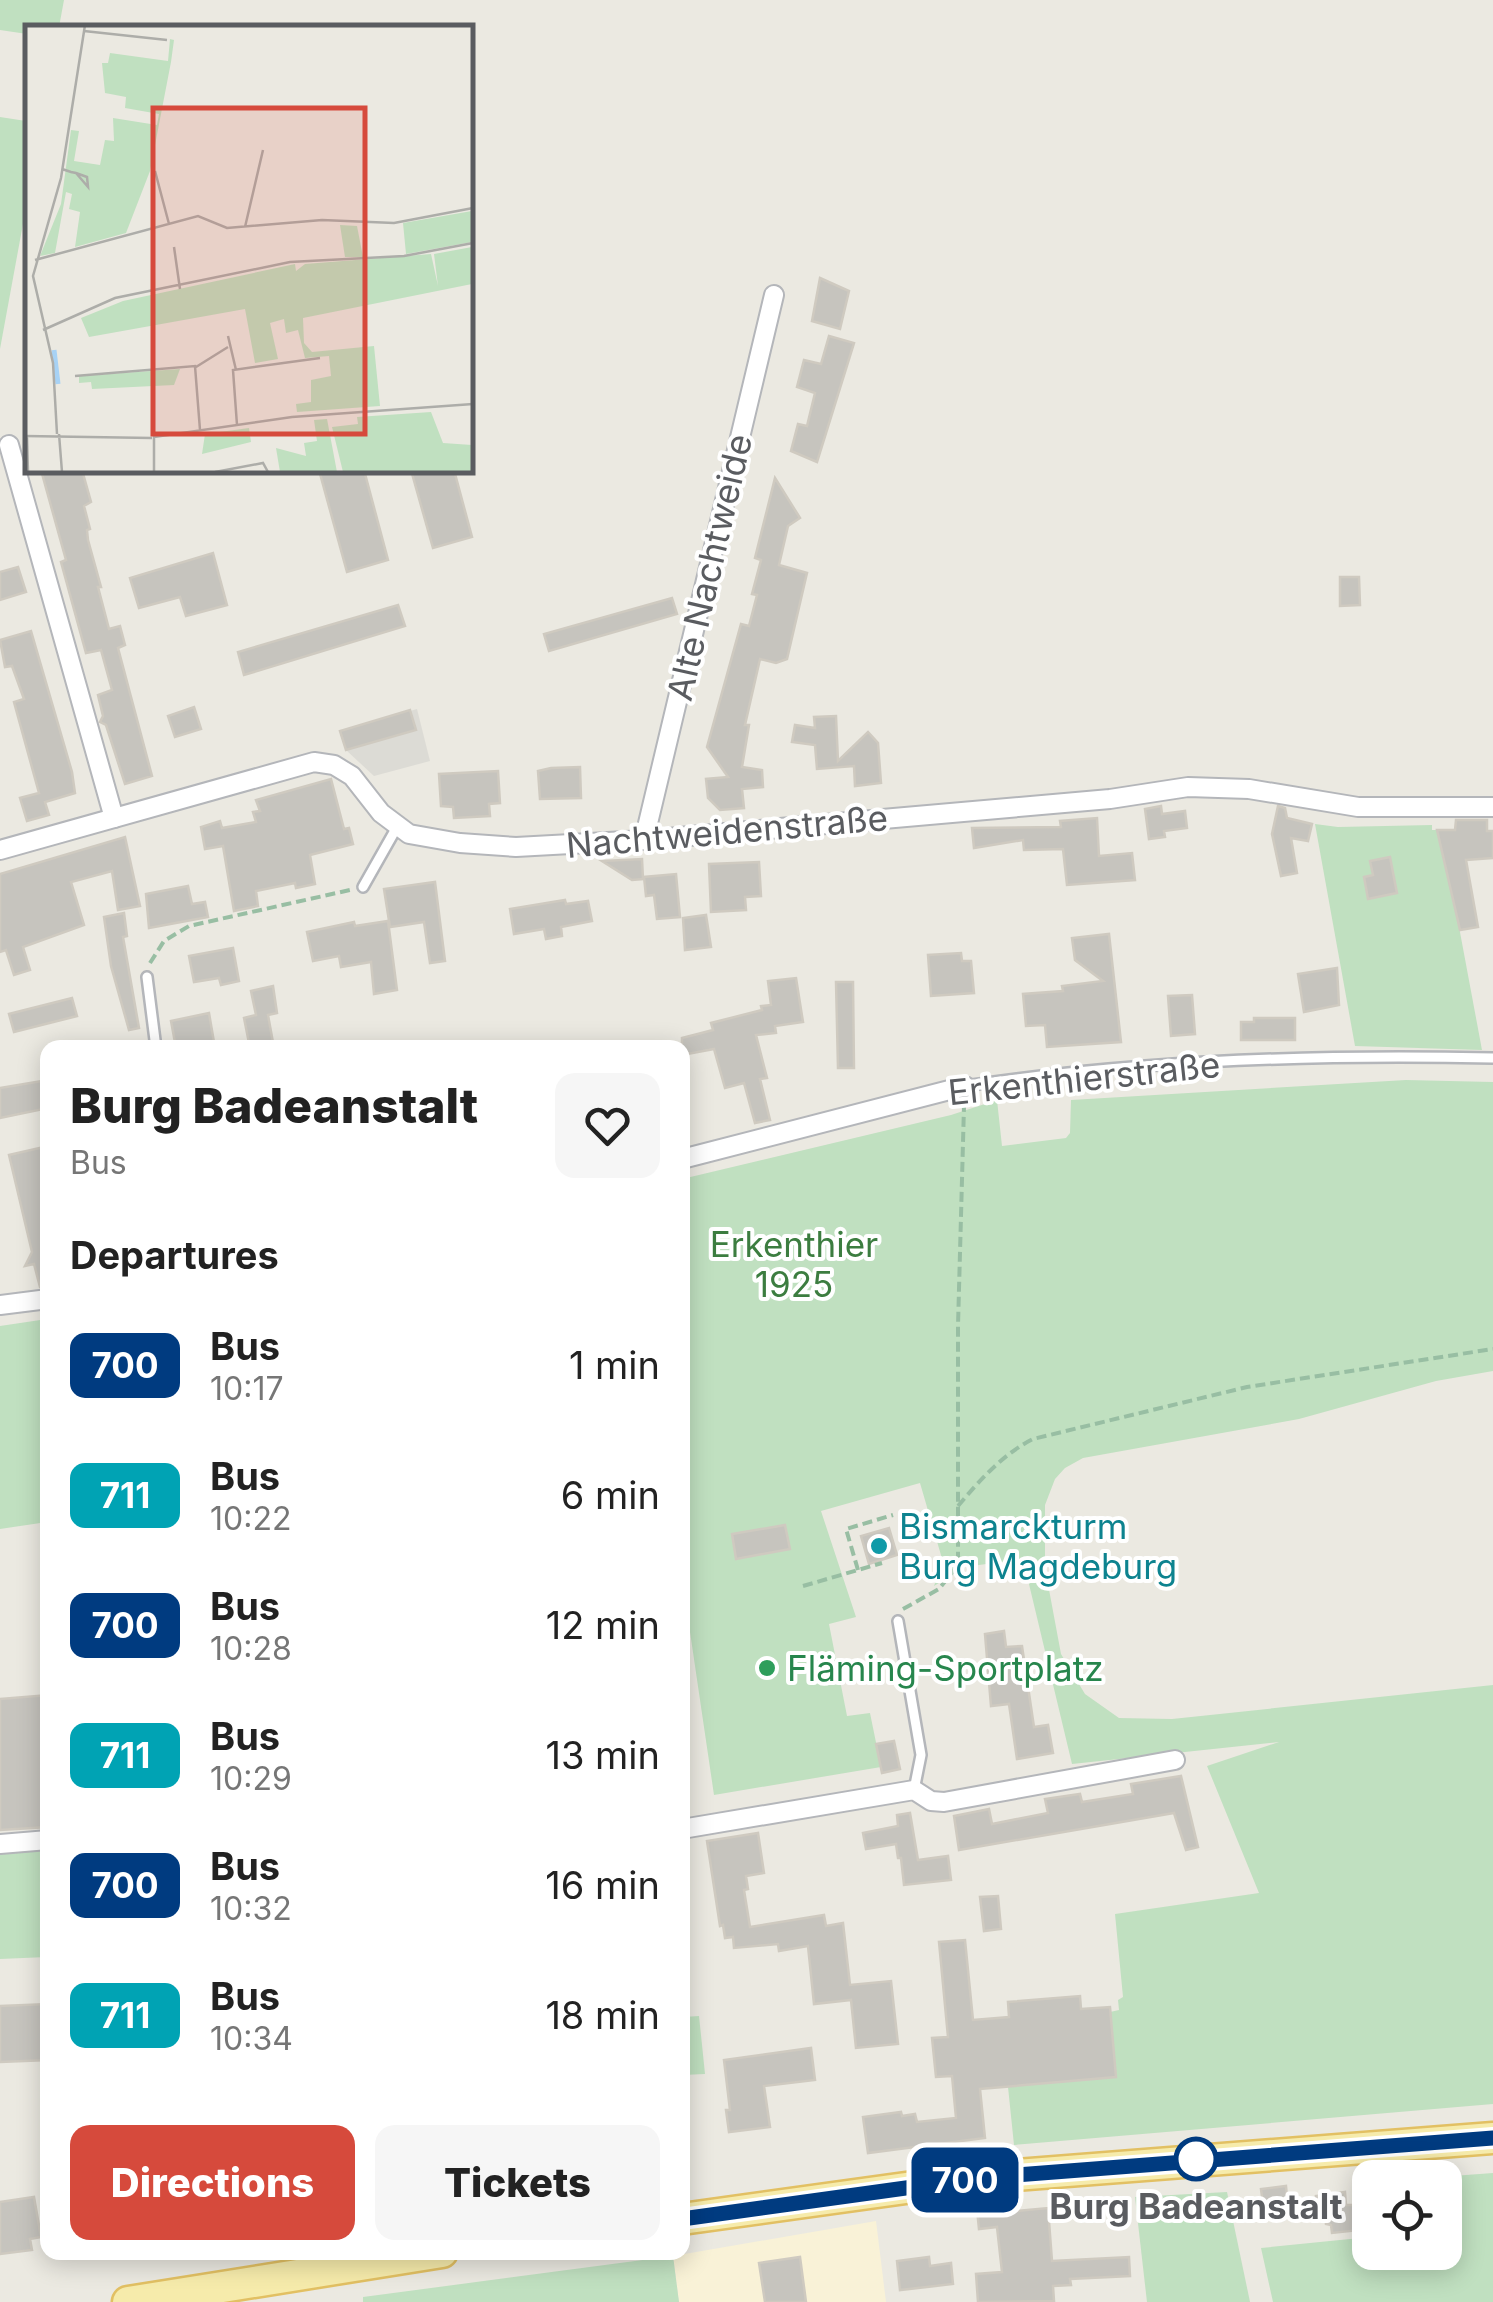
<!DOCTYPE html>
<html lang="en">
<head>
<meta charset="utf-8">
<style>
	body { margin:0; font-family:Inter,sans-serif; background:#f6f6f6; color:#222; height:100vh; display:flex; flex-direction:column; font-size:38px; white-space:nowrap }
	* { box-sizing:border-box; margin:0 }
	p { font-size:32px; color:#767676 }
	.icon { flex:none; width:55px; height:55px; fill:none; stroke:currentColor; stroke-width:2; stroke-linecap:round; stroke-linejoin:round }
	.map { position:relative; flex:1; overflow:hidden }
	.drawer { position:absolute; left:40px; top:1040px; width:650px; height:1220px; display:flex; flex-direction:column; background:#fff; border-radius:20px; box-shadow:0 5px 25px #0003 }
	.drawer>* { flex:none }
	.badge { padding:0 20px; border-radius:15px; font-size:35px; line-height:65px }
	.controls { position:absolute; left:1352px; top:2160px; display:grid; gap:20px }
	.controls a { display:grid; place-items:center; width:110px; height:110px; border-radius:20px; background:#fff; box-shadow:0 5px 25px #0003; font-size:50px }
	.map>.badge { position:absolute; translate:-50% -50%; box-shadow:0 0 0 5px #fff }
	h2 { padding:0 30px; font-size:38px; line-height:90px }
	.round { display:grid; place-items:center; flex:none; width:105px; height:105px; border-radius:20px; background:#f6f6f6 }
	.summary { display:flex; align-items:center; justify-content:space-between; height:170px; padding:0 30px }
	h1 { font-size:48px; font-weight:800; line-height:75px }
	.action { display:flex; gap:20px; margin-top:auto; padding:20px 30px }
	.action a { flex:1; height:115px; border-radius:20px; background:#d64a3c; color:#fff; font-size:40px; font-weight:800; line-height:115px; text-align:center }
	.action a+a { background:#f6f6f6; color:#222 }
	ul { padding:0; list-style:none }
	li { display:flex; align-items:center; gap:30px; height:130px; padding:0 30px }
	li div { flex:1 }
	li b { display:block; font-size:38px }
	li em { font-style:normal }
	li .badge { min-width:110px; font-weight:700; text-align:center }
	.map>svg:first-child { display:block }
</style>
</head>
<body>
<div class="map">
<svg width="1493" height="2302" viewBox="0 0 1493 2302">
	<rect width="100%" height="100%" fill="#ebe9e1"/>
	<!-- commercial -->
	<polygon fill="#f9f2d7" points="876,2221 886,2302 679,2302 673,2256"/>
	<!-- industrial -->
	<polygon fill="#dcdbd5" points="417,709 430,761 374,776 346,750 340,731"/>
	<!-- green -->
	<g fill="#c0e0c0">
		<polygon points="0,0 64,0 59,27 28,28 27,34 0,30"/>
		<polygon points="27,114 27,202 0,349 0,117 26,121"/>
		<polygon points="1315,824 1338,827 1432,825 1432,830 1437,830 1454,900 1482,1050 1355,1046"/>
		<polygon points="1406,1080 1493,1082 1493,1371 1436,1381 1299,1419 1083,1458 1065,1468 1055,1479 1045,1505 1045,1568 1061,1654 1085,1694 1119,1718 1172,1719 1493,1685 1493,2104 1014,2145 1008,2087 1116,2077 1110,2012 1119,2010 1118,2000 1123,1997 1115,1914 1259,1893 1207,1766 1279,1742 1072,1764 1023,1559 964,1567 934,1586 943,1562 920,1483 821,1511 856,1617 829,1624 847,1716 870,1713 881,1767 714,1795 685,1598 683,1596 682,1179 951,1115 997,1100 1002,1146 1066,1138 1070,1133 1071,1100"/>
		<polygon points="47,1319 47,1522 0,1529 0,1326"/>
		<polygon points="47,1847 47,1957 0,1959 0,1851"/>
		<polygon points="699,2016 705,2074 683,2075 683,2017"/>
		<polygon points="1493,2173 1493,2302 1273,2302 1261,2248 1370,2237 1370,2252 1445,2252 1445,2230 1449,2229 1445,2178 1439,2177"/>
		<polygon points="1227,2192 1250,2302 1147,2302 1135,2197"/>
		<polygon points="673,2256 679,2302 363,2302 363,2297"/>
	</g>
	<!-- building -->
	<g fill="#c6c4be" stroke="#cfcac0" stroke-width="2.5">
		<polygon points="820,278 849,291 840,329 812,321"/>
		<polygon points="829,336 854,343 817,462 791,451 798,424 807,426 815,393 797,387 804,360 821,364"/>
		<polygon points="41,470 82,470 91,502 84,506 90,529 87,530 88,540 101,587 98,587 109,629 120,626 125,645 118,648 152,776 125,784 106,725 100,722 103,716 98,695 112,690 101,650 86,653 61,562 66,560"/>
		<polygon points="319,470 364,470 388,560 347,572"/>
		<polygon points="411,470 454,470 472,537 433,548"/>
		<polygon points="775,478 800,518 788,526 779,565 807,573 787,659 776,663 760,659 745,725 749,725 742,767 762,770 763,787 742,789 744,808 720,810 708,798 706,779 728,777 707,747 741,624 749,626 757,595 752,594 761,560 755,558"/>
		<polygon points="213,553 227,605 186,616 180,597 139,608 130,578"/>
		<polygon points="18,567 26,592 0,600 0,572"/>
		<polygon points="1340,577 1359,577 1360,605 1340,606"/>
		<polygon points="672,598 677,614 549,651 544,634"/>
		<polygon points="398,605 405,626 244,675 238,652"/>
		<polygon points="31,631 72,772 75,793 45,802 49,815 27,821 20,798 39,793 14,702 24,699 12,666 5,667 0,640"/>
		<polygon points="194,707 201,729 175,737 168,716"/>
		<polygon points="410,710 416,730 346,750 340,731"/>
		<polygon points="836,716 838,761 868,732 878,743 881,783 855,786 854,766 817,769 815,745 792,742 795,725 815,728 814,717"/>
		<polygon points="551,768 580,767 581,798 540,799 538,771"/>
		<polygon points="498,771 500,803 489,804 490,816 454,818 453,807 441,806 439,774"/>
		<polygon points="331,779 344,829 349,828 353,844 310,855 315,884 296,888 295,883 256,891 258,906 234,911 223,846 205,849 201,827 220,821 222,828 256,822 253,812 260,811 256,800"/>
		<polygon points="1161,806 1162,814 1185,811 1187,828 1164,831 1165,837 1149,839 1145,809"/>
		<polygon points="1278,806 1285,808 1287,818 1312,824 1308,841 1291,838 1297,873 1281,876 1272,834"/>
		<polygon points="1097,818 1099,856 1132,853 1135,880 1067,885 1063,849 1024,850 1023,840 974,848 972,828 1061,827 1060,821"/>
		<polygon points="1456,820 1487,820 1487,831 1493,831 1493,858 1466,860 1478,927 1460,930 1437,830 1455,830"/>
		<polygon points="125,837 140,906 118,910 112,871 71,882 84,925 23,947 30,970 14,975 6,950 0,952 0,874"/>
		<polygon points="1390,857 1397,893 1368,899 1364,877 1373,875 1370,861"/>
		<polygon points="642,859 643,879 632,880 602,861"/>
		<polygon points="759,862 761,896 745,897 746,910 711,912 709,864"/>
		<polygon points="676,874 680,917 657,919 654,895 646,896 644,877"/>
		<polygon points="435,882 445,961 430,963 424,922 390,927 384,889"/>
		<polygon points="188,886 192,904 205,902 208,917 149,928 146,894"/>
		<polygon points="565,900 566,904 588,901 592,921 561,927 562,936 546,939 544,929 514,934 510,909"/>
		<polygon points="124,913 127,936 123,937 139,1028 129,1030 111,966 104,917"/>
		<polygon points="706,915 711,947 685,950 683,918"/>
		<polygon points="388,921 397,990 374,994 371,962 341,967 339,956 313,961 307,932 354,922 355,926"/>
		<polygon points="1109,934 1121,1042 1047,1047 1045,1025 1026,1026 1023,994 1063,991 1062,986 1103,981 1075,960 1072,938"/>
		<polygon points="233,948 239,981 221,985 219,978 194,982 189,956"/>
		<polygon points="961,953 962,961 971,961 974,993 931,996 928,955"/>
		<polygon points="1337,968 1339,1005 1304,1012 1298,974"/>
		<polygon points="796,978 803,1022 775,1026 776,1033 756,1035 767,1078 760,1079 770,1120 755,1123 744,1083 725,1088 714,1049 682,1055 682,1038 713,1030 711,1023 762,1010 761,1006 771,1005 768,981"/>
		<polygon points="836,982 853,982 854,1068 838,1068"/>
		<polygon points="273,986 277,1013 268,1015 274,1048 250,1048 244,1018 256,1015 251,991"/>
		<polygon points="1192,995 1195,1034 1171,1036 1168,996"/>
		<polygon points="72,998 77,1016 14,1032 9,1014"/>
		<polygon points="209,1013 215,1048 176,1048 171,1021"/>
		<polygon points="1254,1018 1295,1018 1295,1040 1241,1040 1241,1022 1254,1022"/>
		<polygon points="48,1080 48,1108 0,1118 0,1088"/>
		<polygon points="48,1146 48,1287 40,1287 34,1264 25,1266 32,1252 9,1155"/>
		<polygon points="785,1525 790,1549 736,1559 732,1534"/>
		<polygon points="889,1528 897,1555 869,1564 861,1536"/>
		<polygon points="1004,1631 1006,1647 1022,1646 1034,1727 1048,1725 1053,1753 1017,1759 1009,1704 991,1706 985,1634"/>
		<polygon points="48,1695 48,1827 0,1830 0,1699"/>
		<polygon points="894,1741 900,1769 882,1773 876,1744"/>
		<polygon points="1181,1776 1198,1847 1186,1850 1174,1813 959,1850 954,1816 989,1809 992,1824 1048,1813 1045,1799 1080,1794 1082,1802 1133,1794 1131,1784"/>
		<polygon points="910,1813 918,1860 948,1856 951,1880 904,1885 901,1858 898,1858 896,1844 866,1849 863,1833 898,1826 897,1815"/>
		<polygon points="758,1833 764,1873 746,1876 748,1889 744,1890 750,1927 824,1915 826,1926 843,1923 850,1985 891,1981 898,2044 856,2048 851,2000 814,2004 808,1946 779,1951 778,1944 734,1948 733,1937 725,1938 723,1925 720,1926 707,1841"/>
		<polygon points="998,1896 1001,1929 984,1931 980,1897"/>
		<polygon points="965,1940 973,2020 1009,2017 1008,2002 1080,1996 1081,2009 1110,2007 1116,2077 980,2089 985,2138 868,2153 863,2117 901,2112 902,2116 915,2114 917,2122 956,2118 952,2076 936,2077 932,2038 948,2037 939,1942"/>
		<polygon points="48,2004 48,2060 0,2062 0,2006"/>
		<polygon points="811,2048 815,2080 764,2086 770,2127 729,2132 726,2110 730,2110 724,2060"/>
		<polygon points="1286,2186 1288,2208 1264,2212 1261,2189"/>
		<polygon points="1345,2192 1346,2205 1358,2205 1360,2230 1332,2233 1331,2225 1326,2224 1325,2211 1318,2211 1316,2196"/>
		<polygon points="34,2197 41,2237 30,2239 32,2250 0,2254 0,2202"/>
		<polygon points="995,2207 996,2213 1048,2208 1052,2261 1129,2257 1130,2276 1070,2279 1071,2285 1053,2286 1054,2301 978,2302 976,2274 1002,2272 997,2227 979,2229 977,2209"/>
		<polygon points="800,2257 806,2302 765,2302 759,2263"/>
		<polygon points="929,2257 930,2266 951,2263 953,2284 900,2290 897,2261"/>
	</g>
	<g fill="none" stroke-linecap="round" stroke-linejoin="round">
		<!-- lane casing -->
		<g stroke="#b4b6ba" stroke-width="14">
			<g id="lane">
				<polyline points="363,887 397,827"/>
				<polyline points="147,977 156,1048"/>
				<path d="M965 1086C1139 1060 1317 1054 1493 1058"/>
				<polyline points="898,1621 921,1755 914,1790"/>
			</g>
		</g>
		<!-- street casing -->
		<g stroke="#b4b6ba" stroke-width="22">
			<g id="street">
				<polyline points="9,445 114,818"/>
				<polyline points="644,840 774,295"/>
				<polyline points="0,850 314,762 334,765 352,776 381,813 409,834 460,843 516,847 644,840 1110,799 1188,787 1249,789 1358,807 1493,807"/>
				<polyline points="682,1159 965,1086"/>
				<polyline points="0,1305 48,1299"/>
				<polyline points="682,1829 914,1790 931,1801 944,1802 1175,1760"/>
				<polyline points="0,1844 48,1840"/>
			</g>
		</g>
		<!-- primary casing -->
		<g stroke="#e2c063" stroke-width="35">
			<g id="primary">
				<polyline points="682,2219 978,2178 1493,2138"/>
				<polyline points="128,2302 442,2252"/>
			</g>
		</g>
		<!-- path -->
		<g stroke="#98bea3" stroke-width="4" stroke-dasharray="10 5" stroke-linecap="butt">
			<polyline points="150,963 164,941 189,926 350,890"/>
			<path d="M958 1506C979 1481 1003 1454 1033 1439L1247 1387 1493 1349"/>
			<polyline points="858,1570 846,1529 893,1515"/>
			<polyline points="803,1586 882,1563"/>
			<polyline points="903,1609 939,1589 958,1565 958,1326 964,1106"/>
		</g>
		<!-- lane -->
		<use href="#lane" stroke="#fff" stroke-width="9"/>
		<!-- street -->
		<use href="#street" stroke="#fff" stroke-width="18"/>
		<!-- primary -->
		<use href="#primary" stroke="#f6ebab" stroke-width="30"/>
	</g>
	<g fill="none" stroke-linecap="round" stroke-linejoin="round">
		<!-- line casing -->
		<g stroke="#fff" stroke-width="22">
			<polyline id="line" points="682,2219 978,2178 1493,2138"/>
		</g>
		<!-- line -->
		<use href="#line" stroke="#003b80" stroke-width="15"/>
	</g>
	<!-- markers -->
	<circle fill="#0f9aa8" stroke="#fff" stroke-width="4" cx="879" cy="1546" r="10"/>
	<circle fill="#2e9e5b" stroke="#fff" stroke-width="4" cx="767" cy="1668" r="10"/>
	<circle fill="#fff" stroke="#003b80" stroke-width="5" cx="1196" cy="2159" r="20"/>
	<g text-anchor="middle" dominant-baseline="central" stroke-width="8" stroke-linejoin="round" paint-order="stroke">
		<!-- street labels -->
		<g font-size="35" fill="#5a5c60" stroke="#fff">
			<text transform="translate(709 567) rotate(-77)">Alte Nachtweide</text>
			<text transform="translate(727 831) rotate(-5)">Nachtweidenstraße</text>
			<text transform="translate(1084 1078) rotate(-6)">Erkenthierstraße</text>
		</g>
		<!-- park labels -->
		<g font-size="35" fill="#3c7d40" stroke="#fff">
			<text x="794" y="1244">Erkenthier<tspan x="794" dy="40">1925</tspan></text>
		</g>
		<!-- culture labels -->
		<g font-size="35" fill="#0d838f" stroke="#fff" text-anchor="start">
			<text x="899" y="1526">Bismarckturm<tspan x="899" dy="40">Burg Magdeburg</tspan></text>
		</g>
		<!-- leisure labels -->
		<g font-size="35" fill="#27864d" stroke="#fff" text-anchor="start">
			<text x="787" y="1668">Fläming-Sportplatz</text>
		</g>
		<!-- stop labels -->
		<g font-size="35" font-weight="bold" fill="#5a5c60" stroke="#fff">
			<text x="1196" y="2206">Burg Badeanstalt</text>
		</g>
	</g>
	<!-- overview -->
	<g transform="translate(25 25)">
		<rect width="448" height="448" fill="#ebe9e1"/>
		<path d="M145 14 149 15 146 37 125 146 101 208 50 222 55 187 44 184 47 169 41 167 30 228 15 231 36 179 46 105 54 106 49 136 75 140 80 115 89 116 88 93 132 100 134 89 100 83 101 72 80 68 77 38H83L85 28 143 36ZM447 186V217L381 229 378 198ZM315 200 332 201 338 232H320ZM447 222V259L278 293 279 318 287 327 349 321 355 381 272 387 271 379 286 377V355L306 351 304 331 280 333 273 305 261 308 259 294 245 298 253 334 230 338 220 284 64 312 56 293 98 276 270 239 271 246 280 239 406 229 413 261 409 229ZM155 344 149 360 67 364 66 357 54 358V351ZM406 387 418 418 447 420V447H318L307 402 333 399 332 392ZM302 394 312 447H255L251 423 281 431 279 418 292 416 289 395ZM224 403 226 417 177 429 180 409Z" fill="#c0e0c0"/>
		<path fill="none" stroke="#a7d2f5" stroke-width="5" d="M29 325 33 359"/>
		<path fill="none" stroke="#adada9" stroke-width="2.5" d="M59 6 142 15M37 144 46 147 51 148 62 152 63 162 51 148M130 146 144 199M220 202 238 125M149 222 155 264M10 235 173 191 202 203 297 195 369 198 448 183M18 305 90 273 265 237 379 231 448 218M203 311 211 345M171 342 203 322M50 351 170 341 175 405M212 400 208 345 295 333M32 409 28 338 8 251 36 153 60 0M34 409 37 447M0 411 127 413M2 412 3 447M129 447V412L267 392 448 379M190 447 238 438 243 447"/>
		<path fill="#d64a3c" fill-opacity="0.15" stroke="#d64a3c" stroke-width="5" d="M128 83H340V409H128Z"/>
		<rect width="448" height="448" fill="none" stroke="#5a5c60" stroke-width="5"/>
	</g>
</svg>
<div class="controls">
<a><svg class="icon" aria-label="locate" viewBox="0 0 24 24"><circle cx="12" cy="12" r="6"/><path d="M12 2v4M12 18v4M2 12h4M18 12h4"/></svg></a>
</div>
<b class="badge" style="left:965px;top:2180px;background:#003b80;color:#fff">700</b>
<section class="drawer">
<div class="summary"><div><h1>Burg Badeanstalt</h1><p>Bus</p></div><a class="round"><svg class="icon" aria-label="heart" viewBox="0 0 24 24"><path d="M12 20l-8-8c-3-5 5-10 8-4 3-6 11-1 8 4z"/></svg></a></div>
<h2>Departures</h2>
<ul>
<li><span class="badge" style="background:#003b80;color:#fff">700</span><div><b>Bus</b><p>10:17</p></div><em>1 min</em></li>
<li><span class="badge" style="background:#00a3b4;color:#fff">711</span><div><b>Bus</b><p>10:22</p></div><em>6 min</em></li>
<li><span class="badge" style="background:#003b80;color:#fff">700</span><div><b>Bus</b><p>10:28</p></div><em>12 min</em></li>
<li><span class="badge" style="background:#00a3b4;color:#fff">711</span><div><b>Bus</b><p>10:29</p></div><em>13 min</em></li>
<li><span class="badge" style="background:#003b80;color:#fff">700</span><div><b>Bus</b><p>10:32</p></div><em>16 min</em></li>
<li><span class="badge" style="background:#00a3b4;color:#fff">711</span><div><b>Bus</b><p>10:34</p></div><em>18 min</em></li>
</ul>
<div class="action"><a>Directions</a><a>Tickets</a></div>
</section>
</div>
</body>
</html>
